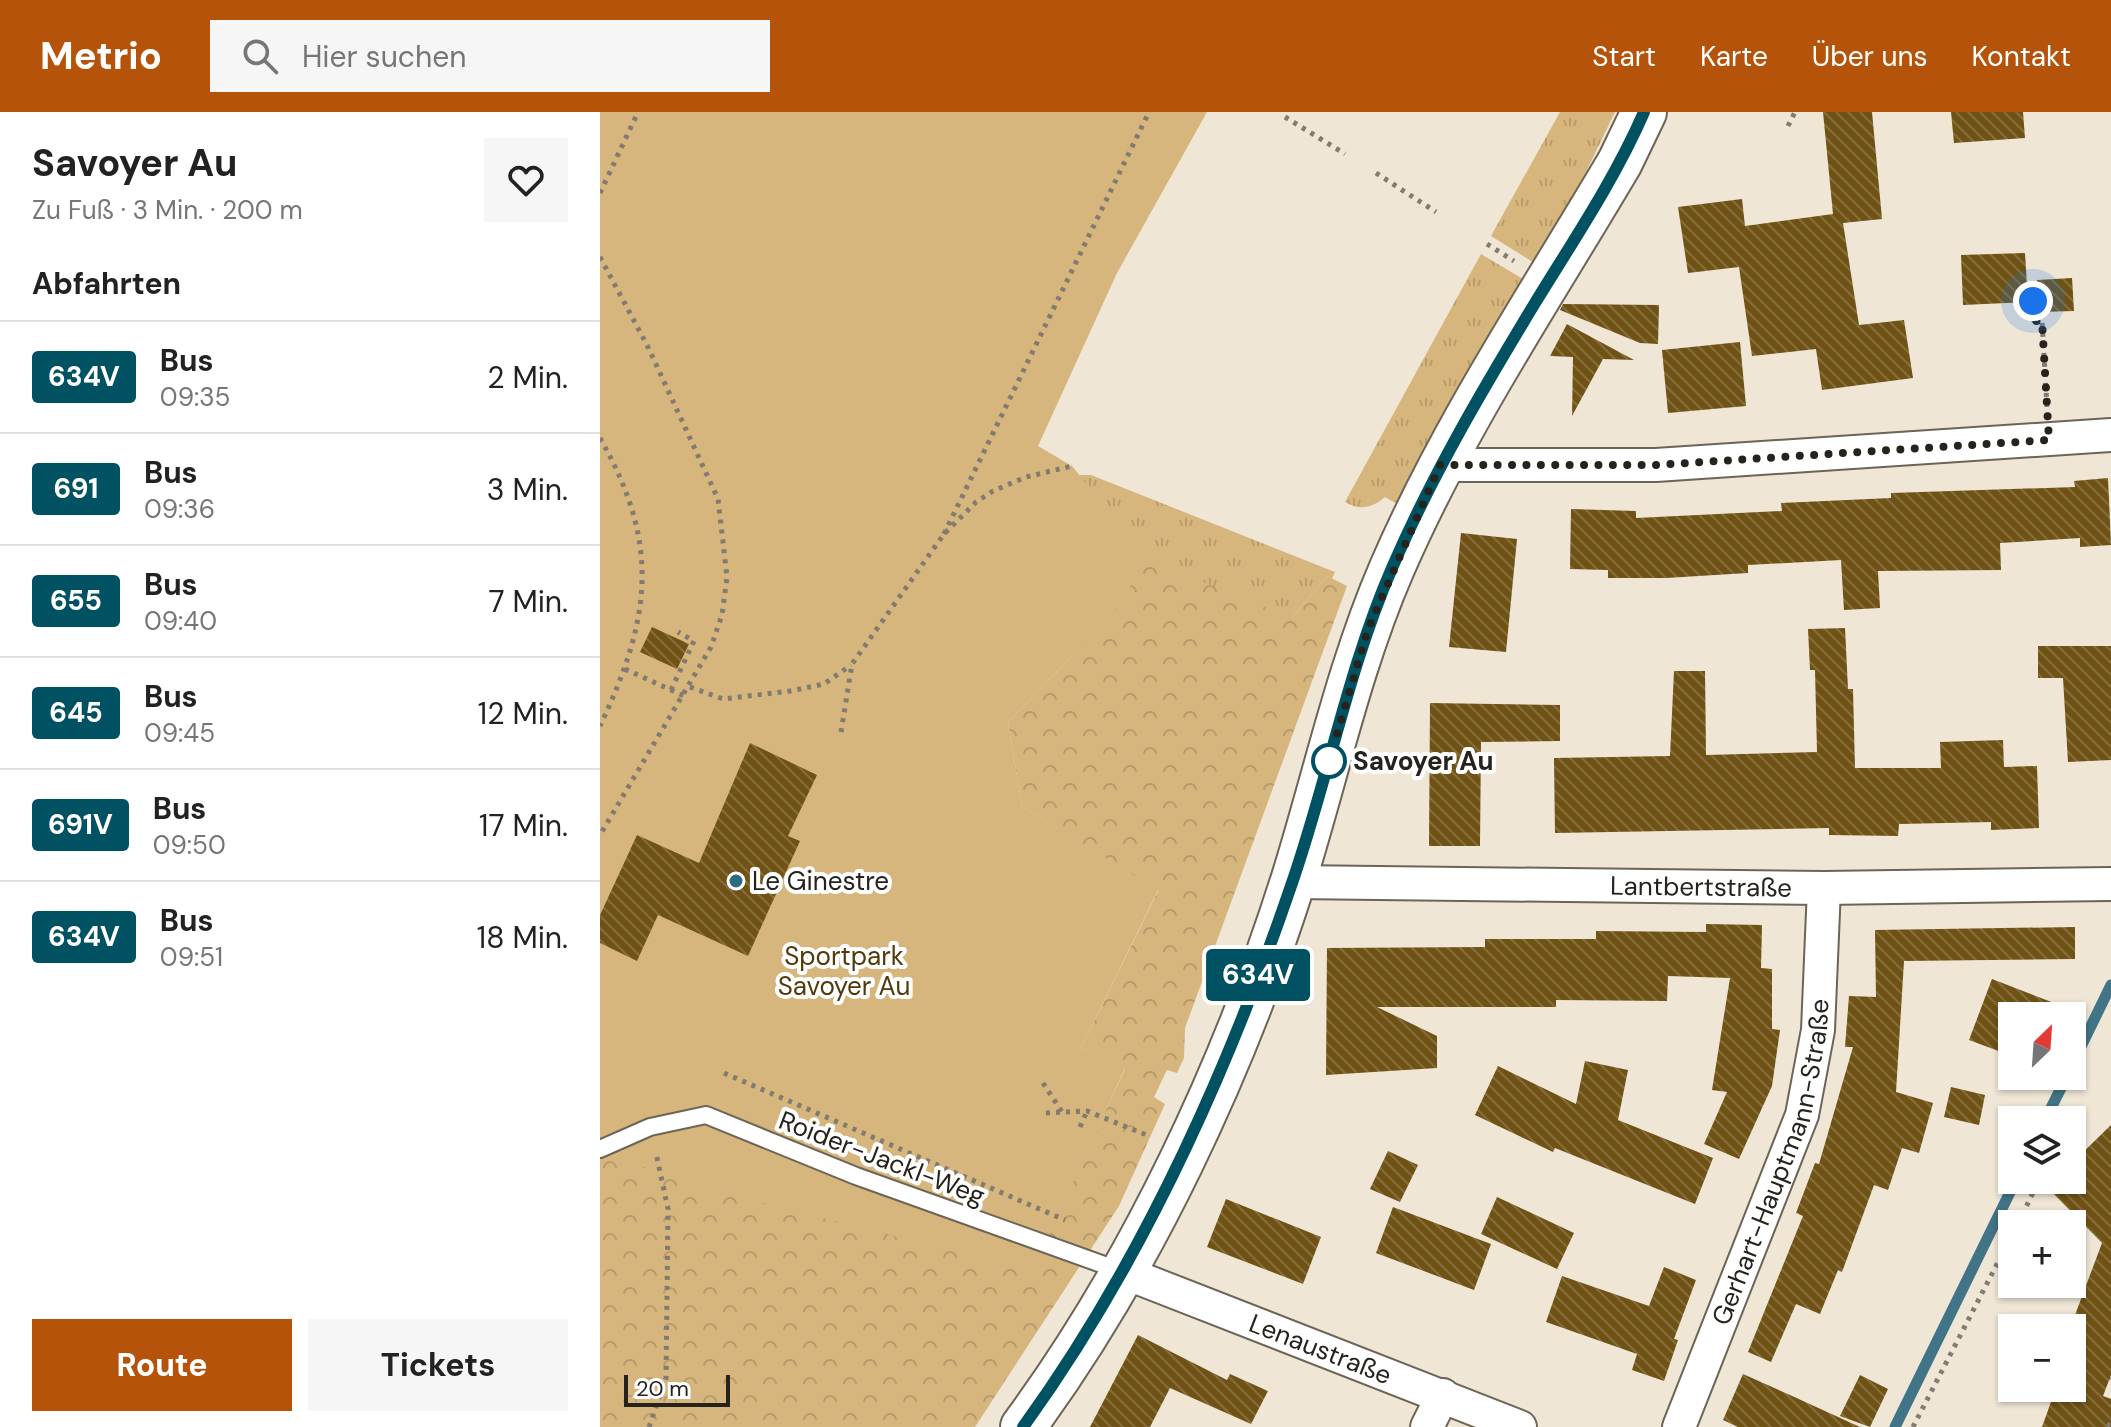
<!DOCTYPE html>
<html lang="de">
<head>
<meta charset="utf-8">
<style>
	body { margin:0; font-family:"DM Sans",sans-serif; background:#f6f6f6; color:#222; height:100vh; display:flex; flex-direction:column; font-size:30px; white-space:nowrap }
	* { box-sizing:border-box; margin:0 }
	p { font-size:26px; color:#767676 }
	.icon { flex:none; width:44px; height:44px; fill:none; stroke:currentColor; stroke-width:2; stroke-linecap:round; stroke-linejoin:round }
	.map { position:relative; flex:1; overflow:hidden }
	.drawer { display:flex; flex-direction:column; background:#fff; width:600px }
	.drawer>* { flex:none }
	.badge { padding:0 16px; border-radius:6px; font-size:28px; line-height:52px }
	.needle { width:52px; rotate:25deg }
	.fabs { position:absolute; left:1398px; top:890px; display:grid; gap:16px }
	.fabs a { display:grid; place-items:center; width:88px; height:88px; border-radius:0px; background:#fff; box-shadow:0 2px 6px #0004; font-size:40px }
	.scale { position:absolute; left:24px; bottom:20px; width:106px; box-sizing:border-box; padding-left:8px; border:4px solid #26231d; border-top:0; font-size:22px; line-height:28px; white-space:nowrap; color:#26231d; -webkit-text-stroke:6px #fff; paint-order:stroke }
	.you { position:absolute; width:40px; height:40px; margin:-20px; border:6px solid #fff; border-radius:50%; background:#1a73e8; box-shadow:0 0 0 12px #1a73e833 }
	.map>.badge { position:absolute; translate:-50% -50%; box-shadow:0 0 0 4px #fff }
	h2 { padding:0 32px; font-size:30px; line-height:72px }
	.round { display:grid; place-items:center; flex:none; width:84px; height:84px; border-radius:0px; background:#f6f6f6 }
	.summary { display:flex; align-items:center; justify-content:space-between; height:136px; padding:0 32px }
	h1 { font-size:38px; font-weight:700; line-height:60px }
	.button { display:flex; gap:16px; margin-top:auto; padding:16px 32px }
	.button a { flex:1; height:92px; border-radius:0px; background:#b45309; color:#fff; font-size:32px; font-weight:700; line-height:92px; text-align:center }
	.button a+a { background:#f6f6f6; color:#222 }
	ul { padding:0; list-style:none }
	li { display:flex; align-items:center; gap:24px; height:112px; padding:0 32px; border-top:2px solid #e0e0e0 }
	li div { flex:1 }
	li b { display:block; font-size:30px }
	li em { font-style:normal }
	li .badge { min-width:88px; font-weight:700; text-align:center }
	header { display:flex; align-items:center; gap:48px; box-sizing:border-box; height:112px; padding:0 40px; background:#b45309; color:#fff }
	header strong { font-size:38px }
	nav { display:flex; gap:44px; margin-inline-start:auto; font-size:28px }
	.search { width:560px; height:72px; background:#f6f6f6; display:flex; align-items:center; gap:20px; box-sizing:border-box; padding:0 28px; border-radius:0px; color:#767676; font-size:30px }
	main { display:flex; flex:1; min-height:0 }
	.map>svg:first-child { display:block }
</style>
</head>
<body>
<header>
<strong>Metrio</strong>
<div class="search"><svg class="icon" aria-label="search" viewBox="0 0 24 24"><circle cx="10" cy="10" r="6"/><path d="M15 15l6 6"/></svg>Hier suchen</div>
<nav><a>Start</a><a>Karte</a><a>Über uns</a><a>Kontakt</a></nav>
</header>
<main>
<section class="drawer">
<div class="summary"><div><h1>Savoyer Au</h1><p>Zu Fuß · 3 Min. · 200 m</p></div><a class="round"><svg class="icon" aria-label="heart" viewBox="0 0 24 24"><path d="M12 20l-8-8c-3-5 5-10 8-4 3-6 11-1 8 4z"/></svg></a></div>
<h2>Abfahrten</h2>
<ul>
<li><span class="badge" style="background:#005262;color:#fff">634V</span><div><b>Bus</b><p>09:35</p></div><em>2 Min.</em></li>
<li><span class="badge" style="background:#005262;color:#fff">691</span><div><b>Bus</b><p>09:36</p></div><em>3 Min.</em></li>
<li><span class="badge" style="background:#005262;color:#fff">655</span><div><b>Bus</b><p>09:40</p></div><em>7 Min.</em></li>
<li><span class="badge" style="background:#005262;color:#fff">645</span><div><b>Bus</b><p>09:45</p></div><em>12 Min.</em></li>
<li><span class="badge" style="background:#005262;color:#fff">691V</span><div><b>Bus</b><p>09:50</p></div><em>17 Min.</em></li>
<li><span class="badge" style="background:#005262;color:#fff">634V</span><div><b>Bus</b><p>09:51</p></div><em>18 Min.</em></li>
</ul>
<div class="button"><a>Route</a><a>Tickets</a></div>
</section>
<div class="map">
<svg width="1511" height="1315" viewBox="0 0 1511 1315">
	<defs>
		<pattern id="grass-tufts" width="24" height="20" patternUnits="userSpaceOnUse" patternTransform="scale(2)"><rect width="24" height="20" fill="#d6b67c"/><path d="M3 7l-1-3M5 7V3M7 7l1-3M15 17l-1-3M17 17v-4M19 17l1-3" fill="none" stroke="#b89c6b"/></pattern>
		<pattern id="forest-crowns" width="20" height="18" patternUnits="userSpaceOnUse" patternTransform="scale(2)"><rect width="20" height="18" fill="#d6b67c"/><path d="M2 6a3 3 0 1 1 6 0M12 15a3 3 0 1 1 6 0" fill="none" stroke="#b89c6b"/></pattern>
		<pattern id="building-back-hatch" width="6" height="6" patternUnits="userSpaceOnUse" patternTransform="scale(2)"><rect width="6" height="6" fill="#705314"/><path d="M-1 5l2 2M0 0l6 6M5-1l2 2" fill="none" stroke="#846e3e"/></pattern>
	</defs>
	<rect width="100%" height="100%" fill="#efe6d6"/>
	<!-- grass -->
	<g fill="url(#grass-tufts)">
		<polygon points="960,0 1015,0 984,64 933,150 891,124"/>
		<path d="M881 142 923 167 850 288 797 392 785 385C772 396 760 399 745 390Z"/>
		<polygon points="480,363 491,363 735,460 732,467 727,464 692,506 253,584"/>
	</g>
	<!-- forest -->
	<polygon fill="url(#forest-crowns)" points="547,447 692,506 727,464 747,474 585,916 584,946 577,961 567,958 554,985 565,992 519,1094 375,1315 0,1315 0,1039 448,1122 525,957 481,936 558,779 422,694 408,610 512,504"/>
	<!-- green -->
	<polygon fill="#d6b67c" points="0,0 607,0 517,161 438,334 472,354 547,447 512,504 408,610 422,694 558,778 481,936 525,956 433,1159 93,1073 0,1039"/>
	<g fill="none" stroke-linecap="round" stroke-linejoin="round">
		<!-- stream -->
		<g stroke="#417486" stroke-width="11">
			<polyline points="1472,953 1511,873"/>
			<polyline points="1445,1008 1467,964"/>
			<polyline points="1295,1315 1416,1068"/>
		</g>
	</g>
	<!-- building -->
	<g fill="url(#building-back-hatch)">
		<polygon points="1223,0 1272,0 1282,107 1243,111 1259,213 1304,208 1313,266 1222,278 1216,237 1152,244 1139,155 1088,161 1078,95 1142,87 1145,114 1233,102"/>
		<polygon points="1351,0 1423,0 1425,26 1354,31"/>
		<polygon points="1425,141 1428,190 1363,193 1361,143"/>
		<polygon points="1472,166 1474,199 1439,200 1437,168"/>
		<polygon points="963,192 1059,193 1058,232 1040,231 960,198"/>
		<polygon points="967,212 1034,248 1003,247 972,304 973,245 950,244"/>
		<polygon points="1140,230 1146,294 1068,301 1062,238"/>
		<polygon points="1508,366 1511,433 1480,435 1480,426 1400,431 1401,458 1278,459 1280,496 1244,498 1241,448 1148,453 1148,461 1066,466 1008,466 1008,458 970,457 971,397 1036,399 1036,406 1182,399 1181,391 1291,386 1291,381 1475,375 1474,369"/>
		<polygon points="861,421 917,427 906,540 849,535"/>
		<polygon points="52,515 89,532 77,557 40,540"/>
		<polygon points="1245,516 1248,577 1253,577 1255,656 1341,656 1340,630 1403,628 1404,655 1437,654 1439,716 1391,718 1391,710 1299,712 1298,724 1229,723 1229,716 955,721 954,646 1070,644 1074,559 1105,559 1106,643 1217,640 1215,558 1210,558 1208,517"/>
		<polygon points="1438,534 1511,534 1511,648 1468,650 1463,566 1438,566"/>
		<polygon points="830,591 960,593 960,629 881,630 880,734 829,734"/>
		<polygon points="150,631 217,663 188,724 200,729 148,844 58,803 37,849 0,831 0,803 37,723 99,751"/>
		<polygon points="1106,812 1162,813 1161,856 1172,857 1172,917 1180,918 1172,974 1139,1047 1104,1032 1127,980 1112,978 1130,866 1068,864 1067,889 956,888 956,895 777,895 837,924 837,956 726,963 727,836 885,835 885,827 996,827 996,819 1106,820"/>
		<polygon points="1475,815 1475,847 1304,849 1296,980 1333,991 1319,1041 1302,1036 1288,1078 1274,1073 1242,1160 1238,1158 1220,1202 1196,1192 1171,1250 1148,1240 1203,1104 1196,1101 1215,1051 1219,1052 1253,935 1245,935 1249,884 1276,885 1275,818"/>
		<polygon points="1392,867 1482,902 1481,904 1412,904 1412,944 1369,928"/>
		<polygon points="985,949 1028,958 1018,1008 1113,1046 1095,1092 955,1036 953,1040 875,1003 898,954 976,992"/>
		<polygon points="1351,975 1385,983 1379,1013 1344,1005"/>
		<polygon points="1511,1013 1511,1263 1503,1284 1511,1287 1511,1315 1442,1315 1456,1276 1472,1276 1472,1211 1502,1131 1440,1068 1472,1068 1472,1051"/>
		<polygon points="788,1039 818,1053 800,1090 770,1077"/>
		<polygon points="897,1085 974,1121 957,1157 881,1122"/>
		<polygon points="626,1087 721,1125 703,1172 607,1135"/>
		<polygon points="793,1095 891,1132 874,1178 776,1141"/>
		<polygon points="1064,1155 1096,1168 1074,1227 1078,1228 1064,1269 1032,1258 1037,1242 946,1210 962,1164 1049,1194"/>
		<polygon points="538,1223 627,1268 630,1262 668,1279 651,1312 570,1276 550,1315 490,1315"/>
		<polygon points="1143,1262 1190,1283 1260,1315 1138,1315 1123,1308"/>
		<polygon points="1260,1263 1288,1277 1270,1315 1240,1304"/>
	</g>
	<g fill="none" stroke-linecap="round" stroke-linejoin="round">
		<!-- lane casing -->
		<g stroke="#6c6456" stroke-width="20">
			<polyline id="lane" points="0,1037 50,1015 106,1003 256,1064 521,1159"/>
		</g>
		<!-- street casing -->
		<g stroke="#6c6456" stroke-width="36">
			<g id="street">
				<polyline points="840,353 1056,353 1511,323"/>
				<path id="s1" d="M693 770 1224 776 1511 772"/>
				<path id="s2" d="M523 1160 920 1315"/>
				<polyline points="827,1315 843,1283"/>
				<path id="s3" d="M1079 1315 1202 1003 1218 918 1224 776"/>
			</g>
		</g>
		<!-- secondary casing -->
		<g stroke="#6c6456" stroke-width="48">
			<path id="secondary" d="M423 1315C541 1155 634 956 694 766 726 663 749 555 792 456 854 313 941 184 1020 50L1044 0"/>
		</g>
		<!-- path -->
		<g stroke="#817b71" stroke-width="5" stroke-dasharray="4 6" stroke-linecap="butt">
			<polyline points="685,5 745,42"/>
			<polyline points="1188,14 1195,0"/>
			<polyline points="776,61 836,100"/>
			<polyline points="0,81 38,0"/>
			<polyline points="887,132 914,149"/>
			<polyline points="0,145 48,235 118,387 127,465 122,503 111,535 0,723"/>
			<polyline points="1433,189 1434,209 1442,209 1447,295"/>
			<path d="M0 326C61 433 51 506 0 614"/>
			<polyline points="344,422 549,0"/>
			<polyline points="25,557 84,584"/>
			<polyline points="90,575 123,587 190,579 224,572 251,553"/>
			<polyline points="71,578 94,529 78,520"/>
			<polyline points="241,620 252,552 344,422 376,390 393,379 426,365 472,354"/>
			<polyline points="124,961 465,1108"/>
			<polyline points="443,971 462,1000"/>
			<polyline points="446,1001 487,999 549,1024"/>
			<polyline points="1469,1008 1471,1004"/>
			<polyline points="480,1015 487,999"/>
			<polyline points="1418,1112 1439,1068"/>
			<polyline points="1510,1266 1511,1267"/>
			<polyline points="1507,1312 1511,1314"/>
			<polyline points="49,1315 66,1266 68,1097 56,1041"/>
			<polyline points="1313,1315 1412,1123"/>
		</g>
		<!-- lane -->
		<use href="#lane" stroke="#fff" stroke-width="16"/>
		<!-- street -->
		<use href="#street" stroke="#fff" stroke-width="32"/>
		<!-- secondary -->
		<use href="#secondary" stroke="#fff" stroke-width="44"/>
	</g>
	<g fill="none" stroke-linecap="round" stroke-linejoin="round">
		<!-- line casing -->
		<g stroke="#fff" stroke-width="18">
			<path id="line" d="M423 1315C542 1151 627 962 692 771 728 667 748 557 792 456 832 363 883 277 935 191 973 129 1015 67 1044 0"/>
		</g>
		<!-- line -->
		<use href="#line" stroke="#005262" stroke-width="12"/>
		<!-- walk -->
		<polyline stroke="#26231d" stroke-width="8" stroke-dasharray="0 14.4" points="729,649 768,517 840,353 1056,353 1449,328 1442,209 1434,209 1433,189"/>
	</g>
	<!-- markers -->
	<circle fill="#fff" stroke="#005262" stroke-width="4" cx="729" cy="649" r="16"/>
	<circle fill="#2d6b81" stroke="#fff" stroke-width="3" cx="136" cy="769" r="8"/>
	<g text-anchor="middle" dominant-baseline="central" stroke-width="8" stroke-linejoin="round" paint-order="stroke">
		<!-- stop labels -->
		<g font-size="26" font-weight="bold" fill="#26231d" stroke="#fff" text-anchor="start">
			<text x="753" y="649">Savoyer Au</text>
		</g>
		<!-- poi labels -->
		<g font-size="26" fill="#26231d" stroke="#fff" text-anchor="start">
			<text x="152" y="769">Le Ginestre</text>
		</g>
		<!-- street labels -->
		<g font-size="26" fill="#26231d" stroke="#fff">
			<text stroke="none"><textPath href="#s1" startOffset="408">Lantbertstraße</textPath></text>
			<text transform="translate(282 1046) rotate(21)">Roider-Jackl-Weg</text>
			<text stroke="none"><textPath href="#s3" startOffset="282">Gerhart-Hauptmann-Straße</textPath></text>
			<text stroke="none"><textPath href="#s2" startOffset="212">Lenaustraße</textPath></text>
		</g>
		<!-- park labels -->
		<g font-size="26" fill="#503a09" stroke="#fff">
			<text x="244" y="844">Sportpark<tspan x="244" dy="30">Savoyer Au</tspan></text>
		</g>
	</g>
</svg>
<div class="fabs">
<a><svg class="needle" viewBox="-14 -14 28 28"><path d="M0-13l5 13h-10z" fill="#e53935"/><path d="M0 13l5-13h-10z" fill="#767676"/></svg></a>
<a><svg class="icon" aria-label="layers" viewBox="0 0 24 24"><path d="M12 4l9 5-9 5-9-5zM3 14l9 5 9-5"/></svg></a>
<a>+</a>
<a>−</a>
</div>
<div class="scale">20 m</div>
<div class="you" style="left:1433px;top:189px"></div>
<b class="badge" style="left:658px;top:863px;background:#005262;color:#fff">634V</b>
</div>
</main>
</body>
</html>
